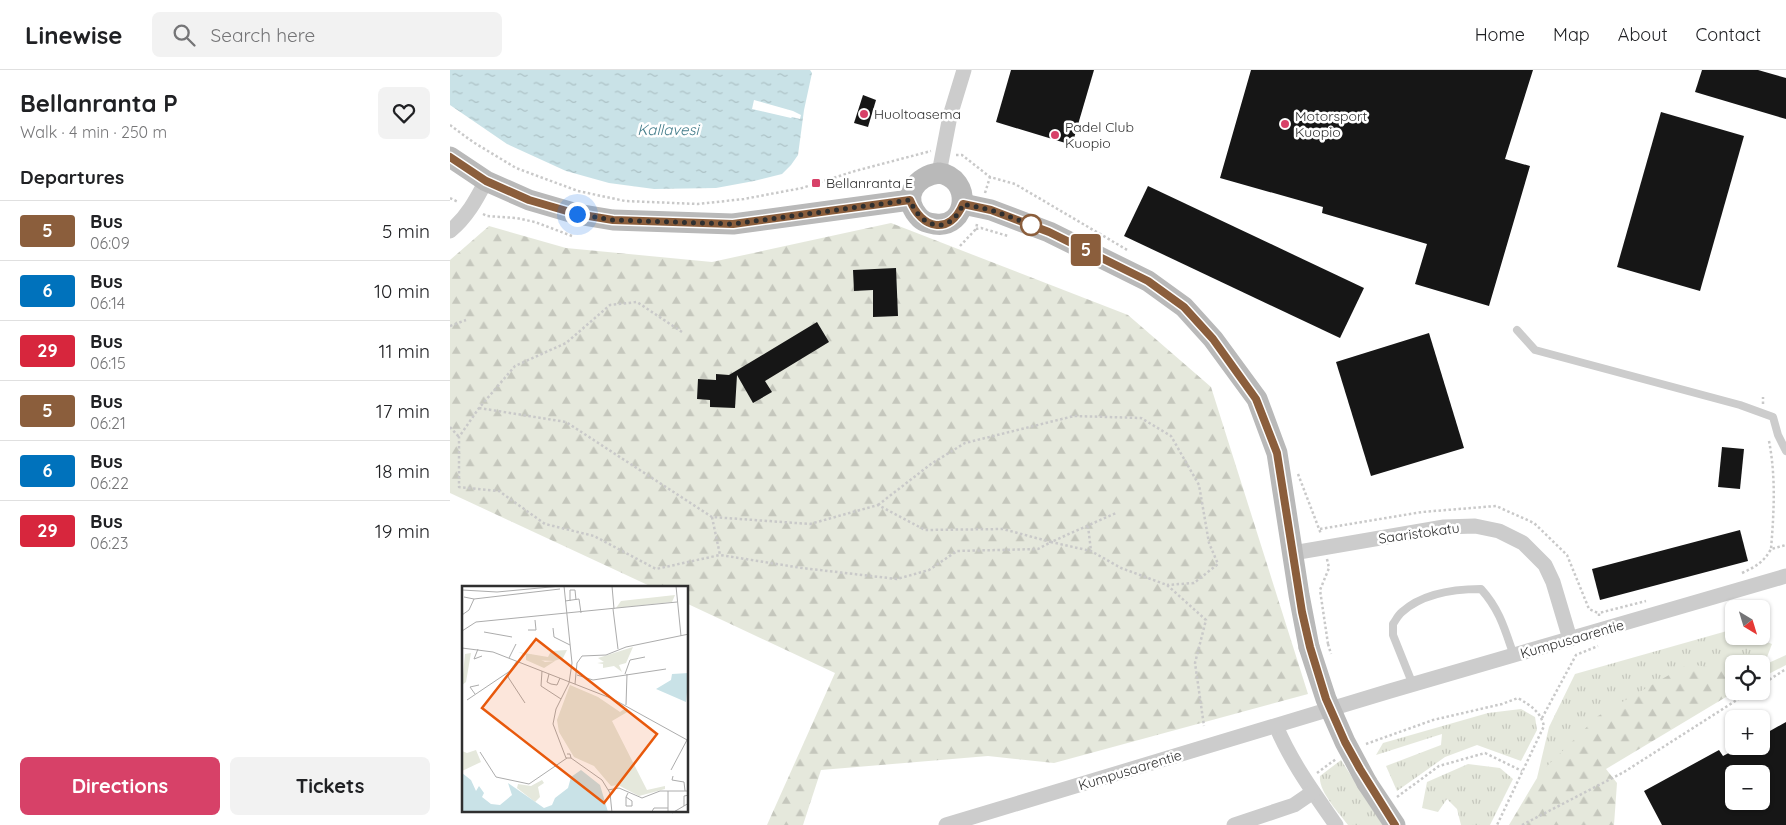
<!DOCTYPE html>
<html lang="en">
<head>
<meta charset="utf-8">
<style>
	body { margin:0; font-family:Quicksand,sans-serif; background:#f2f2f2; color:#202124; height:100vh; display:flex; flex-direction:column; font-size:19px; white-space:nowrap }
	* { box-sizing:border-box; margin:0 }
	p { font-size:16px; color:#757577 }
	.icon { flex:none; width:28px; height:28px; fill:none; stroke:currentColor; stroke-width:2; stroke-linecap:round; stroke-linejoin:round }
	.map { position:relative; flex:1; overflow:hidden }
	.sheet { display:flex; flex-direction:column; background:#fff; width:450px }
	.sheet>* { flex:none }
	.badge { padding:0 10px; border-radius:4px; font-size:18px; line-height:32px }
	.needle { width:32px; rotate:142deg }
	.buttons { position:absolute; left:1275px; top:530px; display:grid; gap:10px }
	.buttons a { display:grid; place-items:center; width:45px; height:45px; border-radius:8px; background:#fff; box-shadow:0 1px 4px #0004; font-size:25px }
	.you { position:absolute; width:25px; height:25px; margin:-12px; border:4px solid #fff; border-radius:50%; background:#1a73e8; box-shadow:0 0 0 8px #1a73e833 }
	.map>.badge { position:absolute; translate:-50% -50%; box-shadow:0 0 0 2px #fff }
	h2 { padding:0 20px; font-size:19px; line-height:45px }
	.round { display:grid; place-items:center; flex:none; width:52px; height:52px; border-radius:8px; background:#f2f2f2 }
	.head { display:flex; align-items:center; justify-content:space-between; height:85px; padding:0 20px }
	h1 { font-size:24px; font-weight:800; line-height:38px }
	.action { display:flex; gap:10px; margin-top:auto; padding:10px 20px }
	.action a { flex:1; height:58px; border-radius:8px; background:#d74168; color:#fff; font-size:20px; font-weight:800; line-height:58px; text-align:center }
	.action a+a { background:#f2f2f2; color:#202124 }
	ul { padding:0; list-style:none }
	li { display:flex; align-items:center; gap:15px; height:60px; padding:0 20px; border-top:1px solid #e0e0e0 }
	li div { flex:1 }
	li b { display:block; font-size:19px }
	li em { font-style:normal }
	li .badge { min-width:55px; font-weight:700; text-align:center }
	header { display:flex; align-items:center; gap:30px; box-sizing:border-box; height:70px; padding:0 25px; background:#fff; border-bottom:1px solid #e0e0e0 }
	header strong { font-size:24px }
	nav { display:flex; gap:28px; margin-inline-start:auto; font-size:18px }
	.search { width:350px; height:45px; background:#f2f2f2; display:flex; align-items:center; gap:12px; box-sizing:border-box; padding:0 18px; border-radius:8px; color:#757577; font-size:19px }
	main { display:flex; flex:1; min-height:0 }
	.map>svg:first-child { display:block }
</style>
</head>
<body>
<header>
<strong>Linewise</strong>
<div class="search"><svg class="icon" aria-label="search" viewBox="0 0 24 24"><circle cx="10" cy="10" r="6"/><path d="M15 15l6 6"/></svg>Search here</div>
<nav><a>Home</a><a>Map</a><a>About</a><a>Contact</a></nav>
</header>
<main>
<section class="sheet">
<div class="head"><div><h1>Bellanranta P</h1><p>Walk · 4 min · 250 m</p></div><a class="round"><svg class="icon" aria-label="heart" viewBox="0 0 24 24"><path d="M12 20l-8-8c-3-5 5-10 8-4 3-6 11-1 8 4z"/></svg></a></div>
<h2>Departures</h2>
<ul>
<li><span class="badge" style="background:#8b5e3c;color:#fff">5</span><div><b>Bus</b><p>06:09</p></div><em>5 min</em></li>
<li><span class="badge" style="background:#0072bc;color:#fff">6</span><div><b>Bus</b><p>06:14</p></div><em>10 min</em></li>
<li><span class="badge" style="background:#d7263d;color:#fff">29</span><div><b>Bus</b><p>06:15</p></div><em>11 min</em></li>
<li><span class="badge" style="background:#8b5e3c;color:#fff">5</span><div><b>Bus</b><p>06:21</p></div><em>17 min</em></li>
<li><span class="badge" style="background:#0072bc;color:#fff">6</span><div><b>Bus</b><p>06:22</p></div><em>18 min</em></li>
<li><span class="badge" style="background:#d7263d;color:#fff">29</span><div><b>Bus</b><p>06:23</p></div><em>19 min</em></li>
</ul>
<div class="action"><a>Directions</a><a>Tickets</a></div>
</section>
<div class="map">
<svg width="1336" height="755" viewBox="0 0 1336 755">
	<defs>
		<pattern id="grass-tufts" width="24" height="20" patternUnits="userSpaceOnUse" patternTransform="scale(1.25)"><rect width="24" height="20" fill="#e5e8dc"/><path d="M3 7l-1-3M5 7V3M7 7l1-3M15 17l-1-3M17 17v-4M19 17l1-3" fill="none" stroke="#c5c7bd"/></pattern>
		<pattern id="forest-firs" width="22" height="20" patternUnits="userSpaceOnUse" patternTransform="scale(1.25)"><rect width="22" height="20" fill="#e5e8dc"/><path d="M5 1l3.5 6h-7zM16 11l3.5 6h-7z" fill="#c5c7bd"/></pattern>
		<pattern id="water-ripples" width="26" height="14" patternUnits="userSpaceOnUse" patternTransform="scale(1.25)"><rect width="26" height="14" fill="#c9e2e7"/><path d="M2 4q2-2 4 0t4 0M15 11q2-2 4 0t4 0" fill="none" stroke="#adc2c6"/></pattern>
	</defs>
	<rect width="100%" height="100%" fill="#fff"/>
	<!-- grass -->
	<g fill="url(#grass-tufts)">
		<polygon points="1284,559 1284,566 1309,566 1309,569 1322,574 1314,595 1336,585 1336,595 1311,608 1311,594 1284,594 1284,606 1278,600 1087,708 1099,657 1125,604"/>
		<polygon points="1071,639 1085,647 1087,660 1071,691 1027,675 995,687 947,721 936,696 991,675 992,664 926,685 933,673 1038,643"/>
		<path d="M891 690 933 755H898C889 743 868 721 870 706Z"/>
		<polygon points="1018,694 1050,698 1063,709 1040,755 1011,755 1007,739 997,729 988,742 972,738 977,712"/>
	</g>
	<!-- forest -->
	<g fill="url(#forest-firs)">
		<polygon points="441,153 678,245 761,317 858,624 604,693 538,686 371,700 353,755 317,755 385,603 238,534 238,518 202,517 0,423 0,190 39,156 116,178 262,192"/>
		<polygon points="1238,594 1278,600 1284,606 1284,621 1286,621 1156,699 1167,713 1164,755 1059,755 1090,703 1148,646"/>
	</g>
	<!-- water -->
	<polygon fill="url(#water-ripples)" points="0,0 360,0 362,3 354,40 348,85 341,95 332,104 304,111 266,118 204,119 159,113 116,101 57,74 0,35"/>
	<!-- pier -->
	<polygon fill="#fff" points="304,30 343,41 351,45 350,49 342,47 341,48 302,39"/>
	<!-- building -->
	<g fill="#161616" fill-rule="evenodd">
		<polygon points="561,0 644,0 622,75 546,52"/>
		<polygon points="801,0 1083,0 1055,89 1080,96 1039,236 965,214 977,174 872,143 873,137 770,108"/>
		<polygon points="1252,0 1308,0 1336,8 1336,49 1245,22"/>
		<polygon points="413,25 426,30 418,57 404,53"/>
		<polygon points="1211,42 1294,66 1250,221 1167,197"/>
		<polygon points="698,116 914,218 890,268 674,166"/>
		<polygon points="446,198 448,246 423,247 423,220 404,221 403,200"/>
		<polygon points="367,252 379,272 315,311 322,322 303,333 287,305 285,338 260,337 260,330 247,329 248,309 266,310 266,304 279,305"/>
		<polygon points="979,263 1014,378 921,406 886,292"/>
		<polygon points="1272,377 1294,379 1290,419 1268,417"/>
		<polygon points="1290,460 1298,491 1150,530 1142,499"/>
		<path d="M1336 652V755H1212L1194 721 1269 680 1273 686 1292 676H1311V666ZM1284 704H1311V731H1284Z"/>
	</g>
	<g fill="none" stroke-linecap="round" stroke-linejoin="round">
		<!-- path -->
		<g stroke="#c9c9c9" stroke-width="2.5" stroke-dasharray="2.5 2.5" stroke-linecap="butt">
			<polyline points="0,55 23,72 66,98 128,121 175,131 248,134 294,129 352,118 405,101 481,81"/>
			<polyline points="506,85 512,85 540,107 565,114 679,181"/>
			<polyline points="535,123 540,107"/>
			<polyline points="0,128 8,132"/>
			<polyline points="33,144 37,146 66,148 85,152 122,166"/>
			<polyline points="527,154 526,159 531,158 558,166"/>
			<polyline points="510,176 526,159"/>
			<polyline points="0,256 16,250"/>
			<polyline points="232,262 187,232 160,235 116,273 65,296 29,338 9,367 9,417 49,421 95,454 144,466 206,499 270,485"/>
			<polyline points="1313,334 1313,327"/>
			<polyline points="29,338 116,352 262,447 360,454 428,435 475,460 553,459 601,472 666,443"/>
			<polyline points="0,357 9,367"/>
			<path d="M1319 371C1326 407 1324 442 1321 479"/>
			<polyline points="848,404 871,464"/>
			<polyline points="428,435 481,394 515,373 624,346 691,348 721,366 749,415 759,473 768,494 744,513 717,515"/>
			<polyline points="262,447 270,485 352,498 447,509 479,500 507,481 588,479 601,472 641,481 671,498 717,515 756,550 745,593 754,656"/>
			<polyline points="638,456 641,481"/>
			<polyline points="870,459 972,442 1046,436 1084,453 1117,485 1139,539 1148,543"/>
			<polyline points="877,489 879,498 870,520 878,574"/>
			<path d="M1292 503C1305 497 1314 492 1321 479L1336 475"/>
			<polyline points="1149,546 1149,543 1196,531"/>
			<polyline points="1311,615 1336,599"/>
			<polyline points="1092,648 1126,585 1148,576"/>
			<path d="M916 674 983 650 1052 634 1068 628C1081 636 1090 641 1094 656L1047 755"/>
			<polyline points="867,703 886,689"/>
			<polyline points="947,727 989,696 1035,683 1072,701"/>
			<polyline points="1072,755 1174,702 1301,621"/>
		</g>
		<!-- lane -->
		<g stroke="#ccc" stroke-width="8">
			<polyline points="1067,260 1085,280 1290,335 1323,347 1328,365 1336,381"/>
			<path d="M963 615 943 565V554C946 550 948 545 952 542 973 523 1005 519 1031 519 1050 540 1055 560 1064 586"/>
		</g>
		<!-- street -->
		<g stroke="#ccc" stroke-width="15">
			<polyline points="489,103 500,46 514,0"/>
			<path d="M0 161C17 147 26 130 36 111"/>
			<polyline points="843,483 994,457 1025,456 1049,461 1073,473 1095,495 1103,512 1120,569"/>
			<path d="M826 656C841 692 864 723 886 755"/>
			<polyline points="496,755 940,621 1336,506"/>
			<polyline points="784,755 844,735 863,722"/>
		</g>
		<!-- secondary -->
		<g stroke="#b9b9b9" stroke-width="21">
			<polyline points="0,87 36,111 79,130 127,144 163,150 283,154 460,130"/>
			<path d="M489 103C523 108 518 159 485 154 478 153 473 152 468 146 451 126 466 106 489 103Z"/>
			<polyline points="513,134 541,140 599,162 698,211 734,237 763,269 807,329 827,383 849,525 859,577"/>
			<polyline points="917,713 945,755"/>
		</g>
		<!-- path-bridge -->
		<polyline stroke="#c9c9c9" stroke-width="2.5" stroke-dasharray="2.5 2.5" stroke-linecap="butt" points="878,574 881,584"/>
		<!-- secondary-bridge -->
		<polyline stroke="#b9b9b9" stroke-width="21" points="859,577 876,629 895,672 917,713"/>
	</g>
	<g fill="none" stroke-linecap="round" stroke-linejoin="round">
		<!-- line casing -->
		<g stroke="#fff" stroke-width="11">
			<path id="line" d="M0 87 36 111 79 130 127 144 163 150 283 154 460 130C471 159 500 166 513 134L541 140 599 162 698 211 734 237 763 269 806 329 827 383 852 542 860 577 876 629 895 672 910 699 945 755"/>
		</g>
		<!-- line -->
		<use href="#line" stroke="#8b5e3c" stroke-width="8"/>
		<!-- walk -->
		<path stroke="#2f2f2f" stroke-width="5" stroke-dasharray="0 9" d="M127 144 163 150 283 154 460 130C471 159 500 166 513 134L541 140 585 156 581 155"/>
	</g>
	<!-- markers -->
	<g fill="#d74168" stroke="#fff" stroke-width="2">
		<circle cx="414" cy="44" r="5"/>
		<circle cx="835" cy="54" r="5"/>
		<circle cx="605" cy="65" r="5"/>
		<rect x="361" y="108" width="10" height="10" rx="2.5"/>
	</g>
	<circle fill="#fff" stroke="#8b5e3c" stroke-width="2.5" cx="581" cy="155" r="10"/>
	<g text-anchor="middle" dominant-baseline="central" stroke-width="5" stroke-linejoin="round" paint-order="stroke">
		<!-- poi labels -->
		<g font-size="14" fill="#2f2f2f" stroke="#fff" text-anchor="start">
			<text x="424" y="44">Huoltoasema</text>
			<text x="845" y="46">Motorsport<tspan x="845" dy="16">Kuopio</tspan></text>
			<text x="615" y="57">Padel Club<tspan x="615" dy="16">Kuopio</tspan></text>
			<text x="376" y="113">Bellanranta E</text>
		</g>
		<!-- street labels -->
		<g font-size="14" fill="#2f2f2f" stroke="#fff">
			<text transform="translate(969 463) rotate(-8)">Saaristokatu</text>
			<text transform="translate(1122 569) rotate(-16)">Kumpusaarentie</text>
			<text transform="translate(680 700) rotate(-17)">Kumpusaarentie</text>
		</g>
		<!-- water labels -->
		<g font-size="15" font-style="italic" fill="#447d8b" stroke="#fff">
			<text x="218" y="59">Kallavesi</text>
		</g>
	</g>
	<!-- overview -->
	<g transform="translate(12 516)">
		<rect width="226" height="226" fill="#fff"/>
		<path d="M171 61 164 77 157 79 160 86 152 80 141 82V78L135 77 142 76 136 72ZM56 66 68 68 83 76 93 75 82 82 64 74V69Z" fill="#e5e8dc"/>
		<path d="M105 64 101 72 92 75 71 74 68 68 86 71 89 65ZM9 67 4 96 0 99 3 68ZM108 99 136 111 158 126 164 122 167 125 150 135 185 204 203 200V203L177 210 156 199 149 200 132 180 112 171 97 146 95 134ZM14 164 19 176 0 185V165L5 167Z" fill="#e5e8dc"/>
		<path d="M213 9 210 16 154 22 159 15Z" fill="#e5e8dc"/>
		<path d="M80 194 82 197 76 201 78 211 73 216 55 202 56 198 69 200Z" fill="#e5e8dc"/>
		<path d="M227 87 224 116 194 103 209 94 210 88ZM119 184 138 199 146 226H0V187L9 194 14 205 17 200 22 207 20 211 29 218 38 219 50 209 46 197 82 222 90 219 93 212 106 202 109 191Z" fill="#c9e2e7"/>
		<path fill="none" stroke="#acacac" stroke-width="1" d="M102 0 110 77 107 97 94 123 91 138 104 172H109L108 168H105M150 0 152 23M214 0 219 50M0 4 35 6 99 0M2 11 12 13 98 3M103 15 117 13 119 27M108 15V4H113L114 14M151 23 156 63M0 29 7 24 12 13M91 42 92 51 108 59M66 44H74L73 34M0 45 14 36 215 16M22 46 50 51M0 62 31 66 151 113 227 155M16 63 12 73 20 70M47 72 54 58M48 85 46 91 63 117M80 85 79 100 99 113M87 88 85 96 89 98 95 99 98 92M163 88 168 74 183 71M115 89 131 94 204 83M113 98 115 77 120 70 144 69 164 61 227 48M13 108 8 101 17 99M5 114 48 85 55 75M164 119 165 88M18 166 34 191 67 198 105 172M109 172 140 194 148 207 150 227M209 184 225 154M211 190 210 194 222 196 223 205M146 204 157 202 180 212 198 205H227M164 211 170 215V220H164V211L166 207M222 220V210L227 209M189 227 192 222H206M206 227V205M210 227 227 217"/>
		<path fill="#e8590c" fill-opacity="0.15" stroke="#e8590c" stroke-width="2.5" d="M74 53 195 148 142 217 20 122Z"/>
		<rect width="226" height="226" fill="none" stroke="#2f2f2f" stroke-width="2.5"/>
	</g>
</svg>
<div class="buttons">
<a><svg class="needle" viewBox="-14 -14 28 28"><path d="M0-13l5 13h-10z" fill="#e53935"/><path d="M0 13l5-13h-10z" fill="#757577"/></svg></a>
<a><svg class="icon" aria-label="locate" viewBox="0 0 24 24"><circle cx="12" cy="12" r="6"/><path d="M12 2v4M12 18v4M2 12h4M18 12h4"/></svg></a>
<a>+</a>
<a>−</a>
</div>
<div class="you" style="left:127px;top:144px"></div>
<b class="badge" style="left:636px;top:180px;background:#8b5e3c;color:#fff">5</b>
</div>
</main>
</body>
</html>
